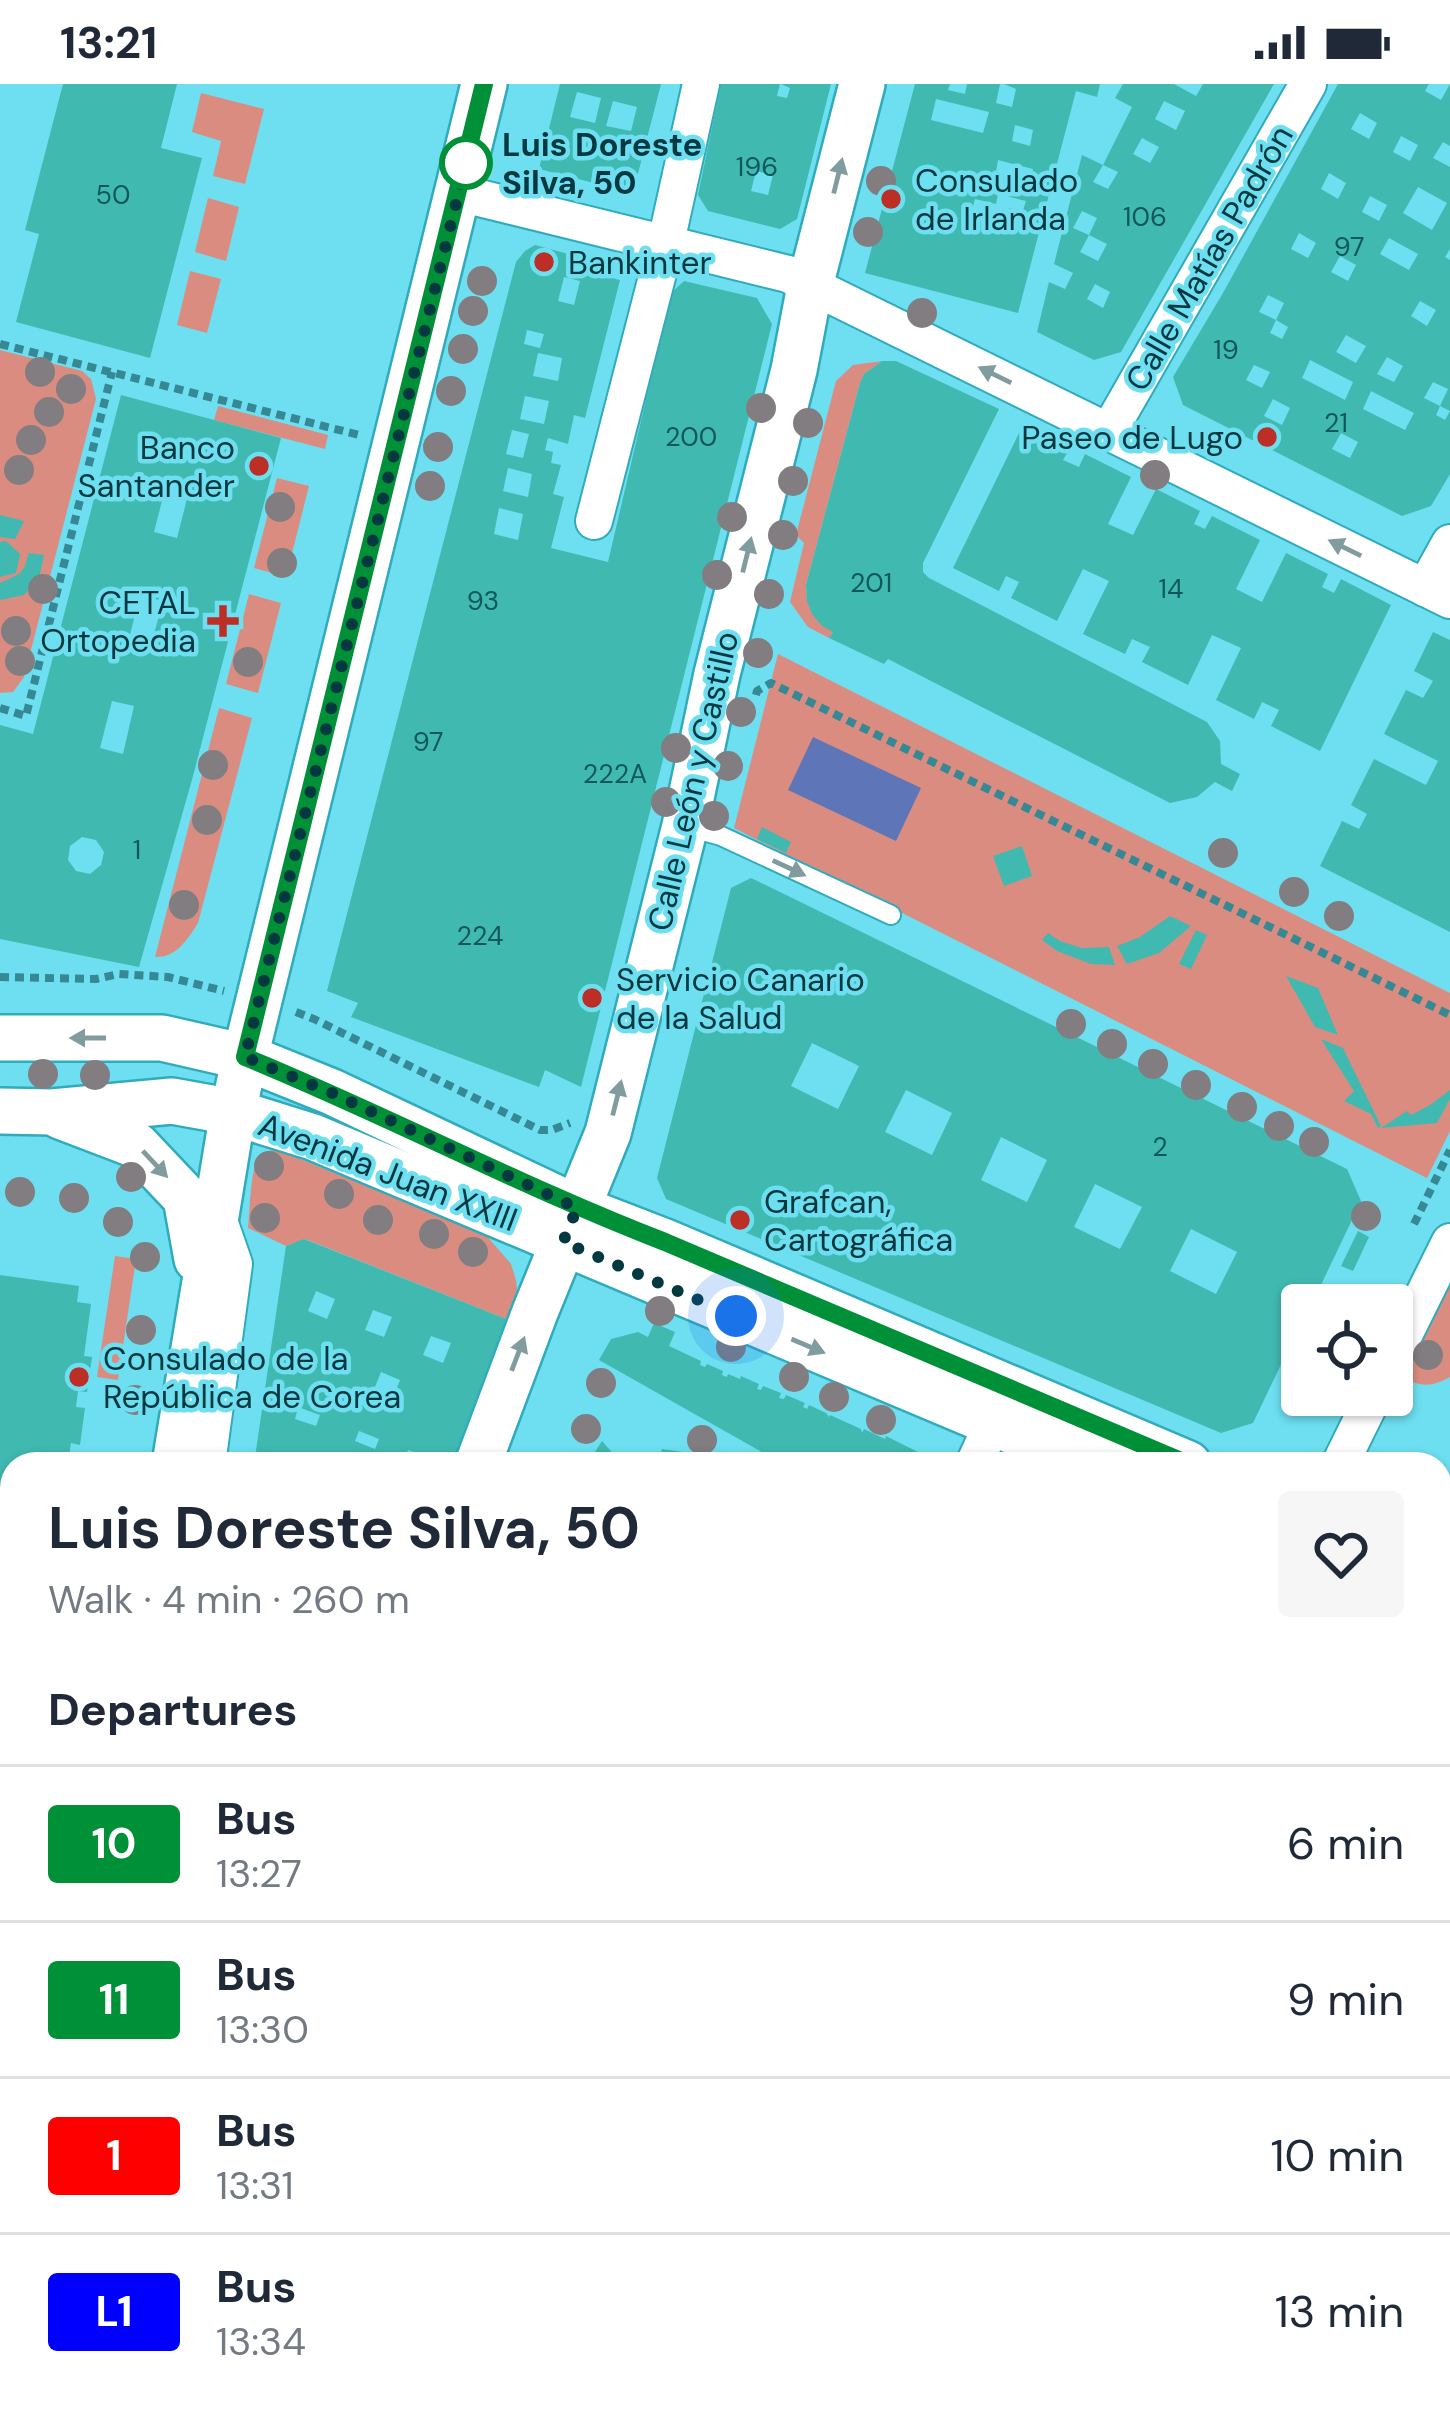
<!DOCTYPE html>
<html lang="en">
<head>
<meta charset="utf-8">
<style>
	body { margin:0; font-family:"DM Sans",sans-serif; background:#f6f6f7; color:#1f2937; height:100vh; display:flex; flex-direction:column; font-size:45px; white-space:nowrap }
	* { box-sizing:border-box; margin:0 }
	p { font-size:39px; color:#747a83 }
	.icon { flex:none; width:66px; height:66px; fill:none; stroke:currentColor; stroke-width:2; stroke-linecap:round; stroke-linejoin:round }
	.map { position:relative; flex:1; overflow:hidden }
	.panel { position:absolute; left:0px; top:1368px; width:1452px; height:963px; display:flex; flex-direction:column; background:#fff; border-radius:36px 36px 0 0; box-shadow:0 3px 9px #0004 }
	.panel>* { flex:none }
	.badge { padding:0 24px; border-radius:9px; font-size:42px; line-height:78px }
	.controls { position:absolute; left:1281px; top:1200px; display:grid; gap:24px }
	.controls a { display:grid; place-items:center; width:132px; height:132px; border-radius:12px; background:#fff; box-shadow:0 3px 9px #0004; font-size:60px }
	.you { position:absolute; width:60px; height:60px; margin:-30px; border:9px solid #fff; border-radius:50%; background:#1a73e8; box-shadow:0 0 0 18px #1a73e833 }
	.map>.badge { position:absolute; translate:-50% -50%; box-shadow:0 0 0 6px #fff }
	h2 { padding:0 48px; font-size:45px; line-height:108px }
	.round { display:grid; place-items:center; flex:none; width:126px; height:126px; border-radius:12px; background:#f6f6f7 }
	.summary { display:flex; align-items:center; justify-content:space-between; height:204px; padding:0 48px }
	h1 { font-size:57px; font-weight:700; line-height:90px }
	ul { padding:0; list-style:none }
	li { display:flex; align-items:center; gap:36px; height:156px; padding:0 48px; border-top:3px solid #e0e1e3 }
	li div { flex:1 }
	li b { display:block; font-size:45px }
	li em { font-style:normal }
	li .badge { min-width:132px; font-weight:700; text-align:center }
	.status { display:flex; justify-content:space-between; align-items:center; height:84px; padding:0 60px; background:#fff; direction:ltr }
	.status svg { height:33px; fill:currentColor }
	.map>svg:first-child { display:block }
</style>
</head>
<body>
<div class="status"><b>13:21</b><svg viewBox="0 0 49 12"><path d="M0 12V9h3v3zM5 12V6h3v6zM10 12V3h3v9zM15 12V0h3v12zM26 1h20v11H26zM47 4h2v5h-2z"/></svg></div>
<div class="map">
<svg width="1450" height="2329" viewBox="0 0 1450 2329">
	<rect width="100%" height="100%" fill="#6ddff0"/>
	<!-- green -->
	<g fill="#db8c81">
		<polygon points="201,9 264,25 245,100 213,92 221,57 192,48"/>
		<polygon points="208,114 239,123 226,177 195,168"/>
		<polygon points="190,187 221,195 207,249 177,241"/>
		<polygon points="0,266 82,287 91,295 96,315 24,593 13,608 0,609"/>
		<polygon points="882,277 864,290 860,299 806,501 807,517 833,548 829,554 808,543 790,518 804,459 796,451 836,297 853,281"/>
		<polygon points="218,322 328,351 325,365 214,336"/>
		<polygon points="277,394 309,402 286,493 254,484"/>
		<polygon points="249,510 281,519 258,609 226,600"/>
		<polygon points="778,570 1450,909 1450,1047 1427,1094 734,744"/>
		<path d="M219 624 252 634 198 839C188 855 176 874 155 873Z"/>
		<path d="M278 1066 485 1150 511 1180 516 1196 517 1206 506 1235 305 1155 286 1162 248 1144C250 1128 250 1085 259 1073 266 1066 270 1067 278 1066Z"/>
		<polygon points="115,1172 136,1175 118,1296 97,1293"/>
		<path d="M1450 1185V1293C1429 1305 1418 1302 1398 1291Z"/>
	</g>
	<!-- water -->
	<polygon fill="#5e75b7" points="813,653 921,704 896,757 788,706"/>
	<!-- building -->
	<g fill="#40b9b0" fill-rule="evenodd">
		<polygon points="63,0 177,0 161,64 202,74 150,274 16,238 39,150 25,146"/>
		<path d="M560 0H661L633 109 539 85ZM577 8 601 14 595 39 570 33ZM613 17 637 23 631 47 606 42Z"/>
		<path d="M721 0H780L777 12 787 14 790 4 781 0H831L797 135 780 145 708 127 698 111ZM756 87 773 91 768 111 751 107Z"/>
		<path d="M915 0H950L948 6 965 10 967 0H1000L996 19 1012 23 1016 5 1004 0H1100L1097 13 1076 7 1018 229 865 189ZM936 15 989 28 983 49 931 36ZM1015 41 1033 46 1030 62 1012 57ZM998 76 1033 85 1030 96 996 88ZM916 85 960 96 956 111 913 100ZM998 110 1026 117 1023 127 1009 124 1006 138 971 129 975 115 996 120ZM930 126 948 131 943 149 925 144Z"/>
		<path d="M1123 0H1174L1196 12 1203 0H1274L1121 268 1094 276 1037 248 1049 198 1065 205 1073 189 1054 180 1082 71 1103 81 1093 98 1108 105 1118 88 1103 81 1132 23 1115 14ZM1164 17 1185 27 1176 46 1155 35ZM1142 54 1159 63 1150 79 1133 70ZM1082 127 1097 134 1089 151 1107 160 1098 177 1080 168 1089 151 1073 144ZM1095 200 1110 208 1103 224 1087 215Z"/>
		<path d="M1338 0H1429L1425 7 1441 16 1450 0V62L1443 58 1433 74 1450 83V165L1445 173 1450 176V390L1431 422 1402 432 1183 321 1173 293 1223 209ZM1360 29 1377 39 1369 55 1351 45ZM1401 52 1418 61 1410 77 1393 68ZM1329 89 1346 99 1338 115 1321 105ZM1418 103 1447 119 1432 146 1403 129ZM1370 112 1387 121 1379 137 1362 128ZM1299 149 1316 159 1308 174 1291 165ZM1389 154 1418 170 1409 186 1380 170ZM1340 172 1356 181 1348 197 1331 188ZM1268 211 1284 219 1276 236 1288 243 1282 255 1270 249 1276 236 1259 228ZM1420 217 1436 226 1427 242 1411 232ZM1346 251 1366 262 1356 279 1336 268ZM1387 273 1403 282 1394 298 1377 290ZM1310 276 1353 298 1345 316 1302 294ZM1254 281 1270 288 1262 304 1246 296ZM1433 298 1448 305 1440 322 1450 327 1445 336 1436 331 1440 322 1424 314ZM1371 307 1414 329 1405 346 1363 325ZM1273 315 1290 324 1282 341 1264 332ZM1341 349 1358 358 1350 374 1332 365Z"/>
		<path d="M535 161 609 181 608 193 620 196 585 334 574 331 568 360 548 354 545 366 553 368 551 379 561 381 553 410 564 413 551 464 608 478 671 209 684 197 757 214 772 240 581 1003 545 986 539 1003 351 933 358 919 327 907 516 178 525 167ZM564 193 580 197 574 221 558 217ZM527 246 544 250 540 264 524 260ZM538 269 562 274 558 297 533 292ZM525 312 549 317 544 340 520 335ZM512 346 529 350 523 374 506 370ZM508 384 532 390 528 413 503 407ZM499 424 523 430 518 456 494 450Z"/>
		<polygon points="882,277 896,277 999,325 923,479 923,488 929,494 1207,638 1220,657 1221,680 1240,690 1232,707 1215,698 1197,713 1170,719 888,575 884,580 829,554 833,548 822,542 812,530 807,517 806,501 860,299 864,290"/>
		<path d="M121 311 281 354 193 692 139 883 0 855V641L33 650ZM166 401 189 407 177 454 154 448ZM140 511 163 517 150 565 128 559ZM112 617 134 622 123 670 100 664ZM82 753 96 756 104 768 101 781 90 790 76 787 68 776 70 762Z"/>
		<polygon points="1024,339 1071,362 1063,376 1079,383 1085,370 1131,393 1108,440 1133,451 1156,405 1200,427 1194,440 1205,445 1212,432 1260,456 1236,505 1262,518 1286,469 1328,490 1322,503 1334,509 1341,495 1391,521 1320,667 1271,642 1279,626 1262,618 1254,635 1216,616 1241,564 1212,551 1188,601 1142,578 1150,563 1132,555 1125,570 1083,550 1109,497 1083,485 1057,537 1011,514 1019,498 1006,492 999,507 953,484"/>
		<polygon points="0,431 24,437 15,455 0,453"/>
		<polygon points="6,457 20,470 16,489 0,493 0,458"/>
		<polygon points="29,469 44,471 39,495 24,511 0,516 0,499 19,490 24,484"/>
		<polygon points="1433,548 1450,556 1450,848 1320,782 1342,737 1359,745 1367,730 1351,721 1374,675 1426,701 1438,677 1384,650 1406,606 1423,614 1433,597 1414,587"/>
		<polygon points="762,743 791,758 786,769 757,755"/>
		<polygon points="1022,762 1032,792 1004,802 993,772"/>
		<path d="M751 794 1347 1085 1361 1117 1319 1205 1308 1200 1287 1245 1296 1249 1253 1339 1221 1349 666 1115 657 1094 731 804ZM812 959 859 982 838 1025 791 1002ZM906 1006 952 1029 932 1071 885 1048ZM1001 1053 1047 1076 1027 1118 981 1096ZM1095 1100 1142 1123 1120 1165 1074 1143ZM1191 1145 1237 1168 1216 1210 1170 1187Z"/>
		<polygon points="1170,832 1191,842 1159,869 1127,880 1117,862 1140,853"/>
		<polygon points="1196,846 1207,851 1191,885 1179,880"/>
		<polygon points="1048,849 1060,857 1082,864 1109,863 1115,881 1091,880 1057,867 1042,856"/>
		<polygon points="1286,892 1318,904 1338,951 1315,943"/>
		<polygon points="1321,955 1343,964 1381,1042 1378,1044 1371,1030 1344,1017 1354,1007"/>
		<polygon points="1450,1006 1450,1015 1437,1039 1381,1044 1407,1027 1411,1031 1430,1021"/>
		<polygon points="1358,1147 1369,1153 1353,1187 1341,1182"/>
		<path d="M304 1155 506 1235 452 1380H426L429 1373 408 1366 404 1376 413 1380H330L320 1375 318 1380H254L286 1162ZM316 1207 335 1215 327 1235 308 1227ZM373 1226 392 1233 384 1253 365 1246ZM431 1252 451 1259 443 1279 423 1271ZM381 1288 400 1296 392 1316 373 1308ZM298 1323 320 1331 316 1342 295 1335ZM359 1347 379 1355 375 1365 355 1357Z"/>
		<polygon points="0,1191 79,1202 77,1218 91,1220 84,1272 92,1273 87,1308 78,1307 76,1323 85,1324 80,1361 71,1359 68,1380 12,1380 12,1601 0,1599"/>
		<polygon points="654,1239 675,1248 669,1262 701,1277 700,1281 705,1283 707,1280 723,1287 722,1291 727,1293 728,1290 740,1295 741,1292 759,1300 757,1305 761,1306 763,1302 781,1309 779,1314 784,1315 786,1311 805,1319 803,1323 807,1325 809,1321 826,1329 829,1333 830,1331 861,1345 862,1349 864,1345 885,1355 886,1352 918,1368 922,1380 783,1380 599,1276 611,1255 638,1248 648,1253"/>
		<polygon points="602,1357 622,1380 592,1380 589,1377"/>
		<polygon points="662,1365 690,1369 689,1371 717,1380 658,1380"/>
		<polygon points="1441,1582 1450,1585 1450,1766 1440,1762"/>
		<polygon points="1440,1782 1450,1788 1450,1814 1440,1808"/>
		<polygon points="1450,1901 1450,1940 1440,1934 1440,1916"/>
		<polygon points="1440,1969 1450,1976 1450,2087 1440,2080"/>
		<polygon points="1450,2162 1450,2198 1440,2193 1440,2182"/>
		<polygon points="1440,2220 1450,2226 1450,2298 1443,2295 1440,2301"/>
		<polygon points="12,2243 12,2304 0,2300 0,2273"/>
		<polygon points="295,2319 365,2319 361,2329 338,2329 317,2320 314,2327"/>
		<polygon points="391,2319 432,2319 428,2329 387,2329"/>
		<polygon points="458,2319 595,2319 597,2320 594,2329 453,2329"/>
		<polygon points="630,2319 680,2319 683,2323 682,2329 629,2329"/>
		<polygon points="914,2319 1007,2319 1003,2327 999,2325 997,2329 921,2329 924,2323"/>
		<polygon points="1035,2319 1173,2319 1183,2324 1180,2329 1053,2329"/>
	</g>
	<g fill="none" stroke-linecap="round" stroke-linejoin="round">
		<!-- service casing -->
		<g stroke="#30abbb" stroke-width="22">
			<polyline id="service" points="685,742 721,752 891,831"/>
		</g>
		<!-- minor casing -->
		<g stroke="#30abbb" stroke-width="40">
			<g id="minor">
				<polyline points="459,109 788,190 1450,516"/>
				<polyline points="1109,347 1308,0"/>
				<polyline points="594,437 666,158 701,0"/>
				<polyline points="1425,504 1450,459"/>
				<polyline points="1392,1275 1450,1158"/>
				<polyline points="207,1380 234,1180 217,1131"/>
				<polyline points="974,1380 993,1339"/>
				<polyline points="1340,1380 1374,1311"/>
				<polyline points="1440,1878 1450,1863"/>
				<polyline points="728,2319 736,2329"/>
				<polyline points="1287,2319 1307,2329"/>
				<polyline points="859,2329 864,2319"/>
			</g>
		</g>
		<!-- tertiary casing -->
		<g stroke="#30abbb" stroke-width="50">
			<g id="tertiary">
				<polyline points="0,954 162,954 245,973 332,1008 577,1124 665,1158 1188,1380"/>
				<polyline points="0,1027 52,1028 172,1017 233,1028 313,1053 1091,1380"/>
				<polyline points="60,1032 136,1061 186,1114 197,1175"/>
				<polyline points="175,1380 233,1028 245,973 484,0"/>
				<polyline points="478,1380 535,1228 608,1049 685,742 717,590 794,286 810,202 862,0"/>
				<polyline points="1440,1487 1450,1492"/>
				<polyline points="1440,1527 1450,1532"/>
				<polyline points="0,2051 12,2022"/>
				<polyline points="123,2329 127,2319"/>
			</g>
		</g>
		<!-- path -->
		<g stroke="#358894" stroke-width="8" stroke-dasharray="9 6" stroke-linecap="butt">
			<polyline points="0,260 359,351"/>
			<polyline points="756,611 757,607 771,599 1450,931"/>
			<polyline points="0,624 26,632 112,288"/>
			<polyline points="0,893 96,895 119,890 168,893 224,907"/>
			<polyline points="296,928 314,935 540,1046 552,1046 570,1039"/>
			<polyline points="1414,1140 1450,1066"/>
			<polyline points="326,2329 327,2325"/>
		</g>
		<!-- service -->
		<use href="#service" stroke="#fff" stroke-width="18"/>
		<!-- minor -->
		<use href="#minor" stroke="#fff" stroke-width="36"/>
		<!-- tertiary -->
		<use href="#tertiary" stroke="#fff" stroke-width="45"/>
	</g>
	<!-- trees -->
	<g fill="#817d80">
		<circle cx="881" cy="97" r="15"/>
		<circle cx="868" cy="148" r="15"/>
		<circle cx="482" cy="197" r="15"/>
		<circle cx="473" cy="227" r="15"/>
		<circle cx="922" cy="229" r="15"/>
		<circle cx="463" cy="265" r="15"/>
		<circle cx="40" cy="288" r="15"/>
		<circle cx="71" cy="305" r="15"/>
		<circle cx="451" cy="307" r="15"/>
		<circle cx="761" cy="324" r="15"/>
		<circle cx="49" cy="328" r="15"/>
		<circle cx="808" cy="339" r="15"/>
		<circle cx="31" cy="356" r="15"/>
		<circle cx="438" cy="363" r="15"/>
		<circle cx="19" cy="386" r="15"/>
		<circle cx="1155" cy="391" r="15"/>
		<circle cx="793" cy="397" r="15"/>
		<circle cx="430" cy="402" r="15"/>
		<circle cx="280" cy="423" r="15"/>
		<circle cx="732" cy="433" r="15"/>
		<circle cx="783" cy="451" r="15"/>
		<circle cx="282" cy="479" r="15"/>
		<circle cx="717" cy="491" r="15"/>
		<circle cx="43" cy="505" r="15"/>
		<circle cx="769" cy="510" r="15"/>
		<circle cx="16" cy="547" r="15"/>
		<circle cx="758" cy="569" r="15"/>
		<circle cx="20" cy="577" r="15"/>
		<circle cx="248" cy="578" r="15"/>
		<circle cx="741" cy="628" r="15"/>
		<circle cx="676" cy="664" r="15"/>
		<circle cx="213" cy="681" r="15"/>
		<circle cx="728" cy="682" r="15"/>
		<circle cx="666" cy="718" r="15"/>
		<circle cx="714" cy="732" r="15"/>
		<circle cx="207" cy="736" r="15"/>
		<circle cx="1223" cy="769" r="15"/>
		<circle cx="1294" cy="808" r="15"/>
		<circle cx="184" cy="821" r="15"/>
		<circle cx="1339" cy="832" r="15"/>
		<circle cx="1071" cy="940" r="15"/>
		<circle cx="1112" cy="960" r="15"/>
		<circle cx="1153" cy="980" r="15"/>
		<circle cx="43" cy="990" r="15"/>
		<circle cx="95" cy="991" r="15"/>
		<circle cx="1196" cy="1001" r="15"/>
		<circle cx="1242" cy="1023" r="15"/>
		<circle cx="1279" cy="1042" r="15"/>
		<circle cx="1314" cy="1058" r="15"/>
		<circle cx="269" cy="1082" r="15"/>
		<circle cx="131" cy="1093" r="15"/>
		<circle cx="20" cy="1108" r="15"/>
		<circle cx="339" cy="1110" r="15"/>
		<circle cx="74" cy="1114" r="15"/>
		<circle cx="1366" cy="1132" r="15"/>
		<circle cx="265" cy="1134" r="15"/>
		<circle cx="378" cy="1136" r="15"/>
		<circle cx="118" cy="1138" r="15"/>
		<circle cx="434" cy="1150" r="15"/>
		<circle cx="473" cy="1168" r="15"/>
		<circle cx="145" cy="1173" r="15"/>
		<circle cx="660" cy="1227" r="15"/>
		<circle cx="141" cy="1246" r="15"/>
		<circle cx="731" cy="1263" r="15"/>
		<circle cx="1428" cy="1271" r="15"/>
		<circle cx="794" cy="1293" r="15"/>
		<circle cx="601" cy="1299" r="15"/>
		<circle cx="834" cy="1313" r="15"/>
		<circle cx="135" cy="1316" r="15"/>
		<circle cx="881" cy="1336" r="15"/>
		<circle cx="586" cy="1345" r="15"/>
		<circle cx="702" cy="1356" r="15"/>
	</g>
	<!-- one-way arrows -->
	<defs><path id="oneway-solid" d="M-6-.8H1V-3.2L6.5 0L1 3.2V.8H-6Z" transform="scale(3)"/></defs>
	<g fill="#809c9f">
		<use href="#oneway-solid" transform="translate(838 92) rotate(-76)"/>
		<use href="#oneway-solid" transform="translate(995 291) rotate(-154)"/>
		<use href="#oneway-solid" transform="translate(1345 464) rotate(-154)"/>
		<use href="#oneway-solid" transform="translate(747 471) rotate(-76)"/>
		<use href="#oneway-solid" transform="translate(789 784) rotate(25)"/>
		<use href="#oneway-solid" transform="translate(88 954) rotate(-180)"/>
		<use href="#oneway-solid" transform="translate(617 1014) rotate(-76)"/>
		<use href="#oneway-solid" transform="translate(155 1080) rotate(47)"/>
		<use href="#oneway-solid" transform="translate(808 1262) rotate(23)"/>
		<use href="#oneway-solid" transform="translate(518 1270) rotate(-69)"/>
	</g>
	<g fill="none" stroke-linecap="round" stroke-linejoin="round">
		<!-- line casing -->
		<g stroke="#fff" stroke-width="27">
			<path id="line" d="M484 0 245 973C387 1031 522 1103 665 1158L1188 1380"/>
		</g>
		<!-- line -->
		<use href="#line" stroke="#009038" stroke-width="18"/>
		<!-- walk -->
		<polyline stroke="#02383f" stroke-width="12" stroke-dasharray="0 21.6" points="466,79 245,973 332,1009 577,1124 563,1158 736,1232"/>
	</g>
	<!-- markers -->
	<circle fill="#fff" stroke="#009038" stroke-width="6" cx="466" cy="79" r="24"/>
	<g fill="#bc2e26" stroke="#6ddff0" stroke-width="4.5">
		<circle cx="891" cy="115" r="12"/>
		<circle cx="544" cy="178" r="12"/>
		<circle cx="1267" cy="353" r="12"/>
		<circle cx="259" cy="382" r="12"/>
		<path d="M217 519h12v12h12v12h-12v12h-12v-12h-12v-12h12z"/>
		<circle cx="592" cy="914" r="12"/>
		<circle cx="740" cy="1136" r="12"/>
		<circle cx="79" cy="1293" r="12"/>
	</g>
	<g text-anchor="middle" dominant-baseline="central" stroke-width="9" stroke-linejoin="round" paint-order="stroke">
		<!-- number labels -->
		<g font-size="27" fill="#12585b">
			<text x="757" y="82">196</text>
			<text x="113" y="110">50</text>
			<text x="1145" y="132">106</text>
			<text x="1349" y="162">97</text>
			<text x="1226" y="265">19</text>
			<text x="1336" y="338">21</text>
			<text x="691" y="352">200</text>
			<text x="871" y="498">201</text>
			<text x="1171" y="504">14</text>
			<text x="483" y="516">93</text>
			<text x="428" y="657">97</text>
			<text x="615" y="689">222A</text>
			<text x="137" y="765">1</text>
			<text x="480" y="851">224</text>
			<text x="1160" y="1062">2</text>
		</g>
		<!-- stop labels -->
		<g font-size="33" font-weight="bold" fill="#02383f" stroke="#6ddff0" text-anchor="start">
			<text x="502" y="60">Luis Doreste<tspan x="502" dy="38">Silva, 50</tspan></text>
		</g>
		<!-- poi labels -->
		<g font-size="33" fill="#02383f" stroke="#6ddff0" text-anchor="start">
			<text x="915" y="96">Consulado<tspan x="915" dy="38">de Irlanda</tspan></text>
			<text x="568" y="178">Bankinter</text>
			<text x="1243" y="353" text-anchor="end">Paseo de Lugo</text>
			<text x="235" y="363" text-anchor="end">Banco<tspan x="235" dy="38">Santander</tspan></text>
			<text x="196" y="518" text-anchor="end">CETAL<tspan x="196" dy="38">Ortopedia</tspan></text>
			<text x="616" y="895">Servicio Canario<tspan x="616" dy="38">de la Salud</tspan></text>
			<text x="764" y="1117">Grafcan,<tspan x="764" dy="38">Cartográfica</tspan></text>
			<text x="103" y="1274">Consulado de la<tspan x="103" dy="38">República de Corea</tspan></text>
		</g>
		<!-- street labels -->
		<g font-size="33" fill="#02383f" stroke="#6ddff0">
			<text transform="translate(1209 174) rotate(-60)">Calle Matías Padrón</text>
			<text transform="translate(693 697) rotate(-77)">Calle León y Castillo</text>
			<text transform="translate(388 1088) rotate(21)">Avenida Juan XXIII</text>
		</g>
	</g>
</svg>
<div class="controls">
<a><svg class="icon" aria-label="locate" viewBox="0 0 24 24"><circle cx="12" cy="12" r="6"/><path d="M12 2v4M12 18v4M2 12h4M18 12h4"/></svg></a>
</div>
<div class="you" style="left:736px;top:1232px"></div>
<section class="panel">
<div class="summary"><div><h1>Luis Doreste Silva, 50</h1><p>Walk · 4 min · 260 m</p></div><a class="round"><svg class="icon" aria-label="heart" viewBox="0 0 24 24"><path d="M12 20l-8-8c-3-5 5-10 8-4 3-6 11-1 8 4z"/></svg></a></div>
<h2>Departures</h2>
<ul>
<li><span class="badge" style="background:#009038;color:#fff">10</span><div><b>Bus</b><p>13:27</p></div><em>6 min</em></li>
<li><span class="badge" style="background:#009038;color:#fff">11</span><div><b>Bus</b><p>13:30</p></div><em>9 min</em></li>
<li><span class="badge" style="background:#f00;color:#fff">1</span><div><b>Bus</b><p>13:31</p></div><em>10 min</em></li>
<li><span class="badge" style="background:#00f;color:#fff">L1</span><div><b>Bus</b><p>13:34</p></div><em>13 min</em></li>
</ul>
</section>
</div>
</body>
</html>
